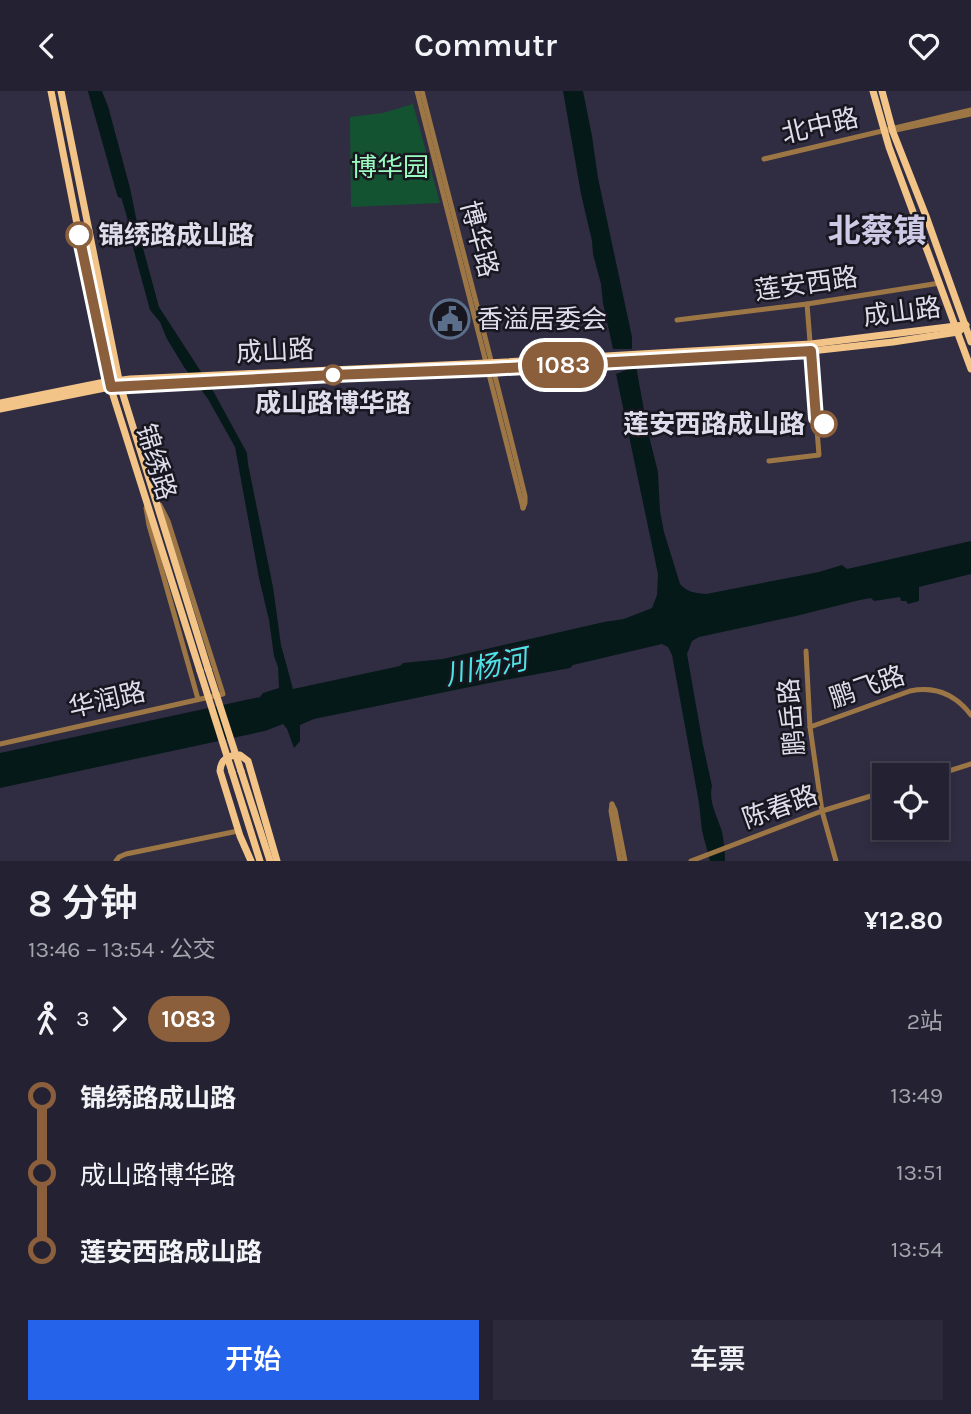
<!DOCTYPE html>
<html lang="zh">
<head>
<meta charset="utf-8">
<style>
	body { margin:0; font-family:Karla,"Noto Sans SC",sans-serif; background:#2c2a3a; color:#f1f3f6; height:100vh; display:flex; flex-direction:column; font-size:26px; white-space:nowrap }
	* { box-sizing:border-box; margin:0 }
	p { font-size:23px; color:#a3a4ac }
	.icon { flex:none; width:38px; height:38px; fill:none; stroke:currentColor; stroke-width:2; stroke-linecap:round; stroke-linejoin:round }
	.map { position:relative; height:770px; overflow:hidden }
	.side { display:flex; flex-direction:column; background:#242232; flex:1 }
	.side>* { flex:none }
	.badge { padding:0 14px; border-radius:23px; font-size:24px; line-height:46px }
	.tools { position:absolute; left:872px; top:672px; display:grid; gap:14px }
	.tools a { display:grid; place-items:center; width:77px; height:77px; border-radius:0px; background:#242232; box-shadow:0 4px 10px #0003,0 0 0 2px #413f4d; font-size:35px }
	.map>.badge { position:absolute; translate:-50% -50%; box-shadow:0 0 0 4px #fff }
	.legs { display:flex; align-items:center; gap:10px; height:77px; padding:0 28px; font-size:23px }
	.legs p { margin-inline-start:auto }
	.headline { display:flex; align-items:center; justify-content:space-between; height:119px; padding:0 28px }
	h1 { font-size:38px; font-weight:600; line-height:52px }
	.cta { display:flex; gap:14px; margin-top:auto; padding:14px 28px }
	.cta a { flex:1; height:80px; border-radius:0px; background:#2563eb; color:#fff; font-size:28px; font-weight:600; line-height:80px; text-align:center }
	.cta a+a { background:#2c2a3a; color:#f1f3f6 }
	ul { padding:0 28px; list-style:none }
	li { display:flex; align-items:center; gap:24px; height:77px; font-size:26px }
	li i { display:grid; place-items:center; width:10px; height:100%; margin:0 9px; background:currentColor }
	li i::after { content:''; width:18px; height:18px; margin:-9px; border:5px solid; border-radius:50%; background:#242232 }
	li p { margin-inline-start:auto }
	li:first-child i { background:linear-gradient(#0000 50%,currentColor 0) }
	li:last-child i { background:linear-gradient(currentColor 50%,#0000 0) }
	header { display:flex; justify-content:space-between; align-items:center; height:91px; padding:0 28px; background:#242232; font-size:32px; font-weight:600 }
	.map>svg:first-child { display:block }
</style>
</head>
<body>
<header><svg class="icon" aria-label="back" viewBox="0 0 24 24"><path d="M15 5l-7 7 7 7"/></svg>Commutr<svg class="icon" aria-label="heart" viewBox="0 0 24 24"><path d="M12 20l-8-8c-3-5 5-10 8-4 3-6 11-1 8 4z"/></svg></header>
<div class="map">
<svg width="971" height="770" viewBox="0 0 971 770">
	<rect width="100%" height="100%" fill="#302d42"/>
	<!-- green -->
	<polygon fill="#145332" points="413,13 440,112 351,116 350,26 383,22"/>
	<!-- water -->
	<g fill="#061919">
		<path d="M92 0H102L108 15 130 97 140 146 159 216 211 296 247 362 248 373 273 496 281 554 293 598 400 575 403 572 443 568 604 531 624 528 652 517 657 504 658 483 616 283 636 275 648 341 658 381 660 420 664 441 680 493C687 501 695 502 706 503L819 481 842 474 847 478 971 450V483L919 496V510L908 513 906 510H901L900 506 874 510 871 507 860 509 796 525 699 546 692 550 687 563 703 654 712 695C708 711 718 726 722 741 724 750 725 760 725 770H710L702 740 699 712 672 564 668 556 662 553 573 574 570 577 489 592 314 628 300 634V650L294 657 287 638 283 633 265 640 0 697V662L260 606 263 602 279 597 278 576 274 565 269 529 259 487 235 356 208 308 184 276 167 248 160 231 150 219 128 138V130L104 45 105 31 96 15Z"/>
		<polygon points="563,0 583,0 592,45 598,87 632,246 632,258 613,258 603,212 601,193 593,163 592,150 581,103"/>
	</g>
	<g fill="none" stroke-linecap="round" stroke-linejoin="round">
		<!-- river -->
		<polyline stroke="#061919" stroke-width="8" points="92,0 121,103"/>
		<!-- minor -->
		<g stroke="#9d7645" stroke-width="5">
			<polyline points="417,0 523,417"/>
			<path d="M422 0C456 135 492 270 525 405V412L523 417"/>
			<polyline points="891,40 971,23"/>
			<polyline points="764,68 971,19"/>
			<polyline points="677,229 807,213 940,192"/>
			<polyline points="769,370 819,364 807,213"/>
			<polyline points="146,417 149,434 198,608"/>
			<polyline points="806,560 810,636 822,720 836,770"/>
			<path d="M810 636 910 600C935 595 955 603 971 624"/>
			<polyline points="0,653 223,603 168,430 160,414"/>
			<polyline points="936,684 971,673"/>
			<polyline points="612,713 615,719 625,770"/>
			<polyline points="612,713 611,720 620,770"/>
			<polyline points="116,770 119,766 126,763 238,740"/>
			<polyline points="691,770 822,720 884,701"/>
		</g>
		<!-- major -->
		<g stroke="#f3c488" stroke-width="7">
			<polyline points="51,0 79,143 113,304 200,580"/>
			<polyline points="61,0 120,294 208,578"/>
			<polyline points="873,0 889,56 971,278"/>
			<polyline points="882,0 893,41 926,125 971,251"/>
			<polyline points="0,312 100,292 130,288 487,272 811,253 964,234"/>
			<polyline points="0,318 120,294 489,278 811,260 893,251 958,241 966,234"/>
			<polyline points="241,680 270,770"/>
			<polyline points="232,681 260,770"/>
			<path d="M251 770 240 745 220 680C221 668 228 664 240 664L248 670 277 770"/>
		</g>
		<!-- major-bridge -->
		<g stroke="#f3c488" stroke-width="7">
			<polyline points="208,578 241,680"/>
			<polyline points="200,580 232,681"/>
		</g>
	</g>
	<g fill="none" stroke-linecap="round" stroke-linejoin="round">
		<!-- line-1 casing -->
		<g stroke="#fff" stroke-width="16">
			<polyline id="line-1" points="79,144 111,296 333,284 489,278 811,260 816,327 823,330 824,333"/>
		</g>
		<!-- line-1 -->
		<use href="#line-1" stroke="#8b5e3c" stroke-width="10"/>
	</g>
	<!-- icons -->
	<defs>
		<g id="civic-ring" transform="scale(2.0125)"><circle r="9.5" fill="#181720" stroke="#5c6f8a" stroke-width="1.5"/><path d="M-.6-6.5H3V-4.5H.6V-3L4-1V1h2V6H-6V1h2V-1L-.6-3ZM-1.2 2.5V6h2.4V2.5Z" fill="#5c6f8a"/></g>
	</defs>
	<g fill-rule="evenodd">
		<use href="#civic-ring" x="450" y="228"/>
	</g>
	<!-- markers -->
	<g fill="#fff" stroke="#8b5e3c" stroke-width="3.5">
		<circle cx="79" cy="144" r="12"/>
		<circle cx="333" cy="284" r="9"/>
		<circle cx="824" cy="333" r="12"/>
	</g>
	<g text-anchor="middle" dominant-baseline="central" stroke-width="5" stroke-linejoin="round" paint-order="stroke">
		<!-- street labels -->
		<g font-size="26" fill="#dfddec" stroke="#181720">
			<text transform="translate(820 35) rotate(-13)">北中路</text>
			<text transform="translate(479 148) rotate(75)">博华路</text>
			<text transform="translate(806 193) rotate(-8)">莲安西路</text>
			<text transform="translate(902 221) rotate(-7)">成山路</text>
			<text transform="translate(275 260) rotate(-3)">成山路</text>
			<text transform="translate(156 371) rotate(73)">锦绣路</text>
			<text transform="translate(867 596) rotate(-19)">鹏飞路</text>
			<text transform="translate(107 609) rotate(-13)">华润路</text>
			<text transform="translate(792 626) rotate(-95)">鹏岳路</text>
			<text transform="translate(780 716) rotate(-20)">陈春路</text>
		</g>
		<!-- park labels -->
		<g font-size="26" fill="#9bfabf" stroke="#181720">
			<text x="390" y="76">博华园</text>
		</g>
		<!-- stop labels -->
		<g font-size="26" font-weight="bold" fill="#dfddec" stroke="#181720" text-anchor="start">
			<text x="98" y="144">锦绣路成山路</text>
			<text x="333" y="312" text-anchor="middle">成山路博华路</text>
			<text x="805" y="333" text-anchor="end">莲安西路成山路</text>
		</g>
		<!-- poi labels -->
		<g font-size="26" fill="#dfddec" stroke="#181720" text-anchor="start">
			<text x="477" y="228">香溢居委会</text>
		</g>
		<!-- water labels -->
		<g font-size="28" font-style="italic" fill="#4ee2e5" stroke="#181720">
			<text transform="translate(486 576) rotate(-12)">川杨河</text>
		</g>
		<!-- district labels -->
		<g font-size="33" font-weight="bold" fill="#cecae6" stroke="#181720">
			<text x="877" y="140">北蔡镇</text>
		</g>
	</g>
</svg>
<div class="tools">
<a><svg class="icon" aria-label="locate" viewBox="0 0 24 24"><circle cx="12" cy="12" r="6"/><path d="M12 2v4M12 18v4M2 12h4M18 12h4"/></svg></a>
</div>
<b class="badge" style="left:563px;top:274px;background:#8b5e3c;color:#fff">1083</b>
</div>
<section class="side">
<div class="headline"><div><h1>8 分钟</h1><p>13:46 – 13:54 · 公交</p></div><b>¥12.80</b></div>
<div class="legs"><svg class="icon" aria-label="walk" viewBox="0 0 24 24"><circle cx="13" cy="4" r="2"/><path d="M13 8l-2 6 4 7M11 14l-3 7M7 12l3-4h3l4 4"/></svg>3<svg class="icon" aria-label="forward" viewBox="0 0 24 24"><path d="M9 5l7 7-7 7"/></svg><b class="badge" style="background:#8b5e3c;color:#fff">1083</b><p>2站</p></div>
<ul>
<li><i style="color:#8b5e3c"></i><b>锦绣路成山路</b><p>13:49</p></li>
<li><i style="color:#8b5e3c"></i><span>成山路博华路</span><p>13:51</p></li>
<li><i style="color:#8b5e3c"></i><b>莲安西路成山路</b><p>13:54</p></li>
</ul>
<div class="cta"><a>开始</a><a>车票</a></div>
</section>
</body>
</html>
